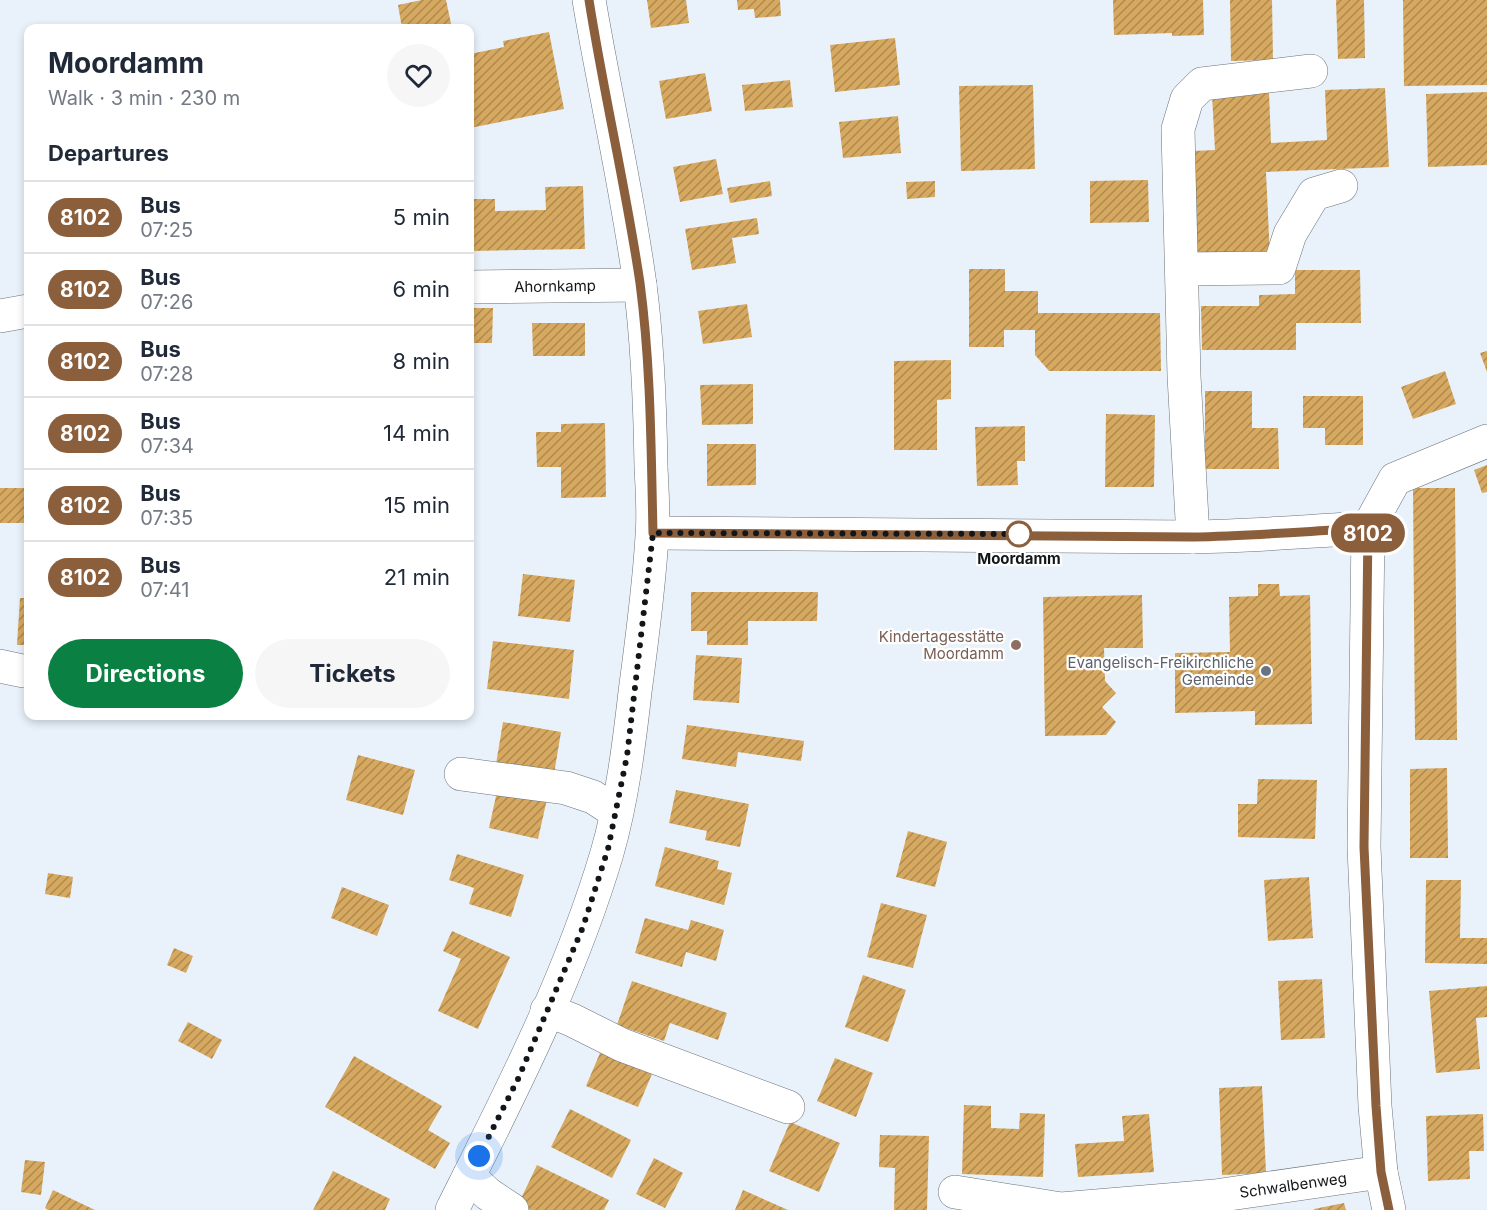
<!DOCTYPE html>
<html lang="en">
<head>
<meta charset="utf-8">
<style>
	body { margin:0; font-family:Inter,sans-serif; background:#f6f6f7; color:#1f2937; height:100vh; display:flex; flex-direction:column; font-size:22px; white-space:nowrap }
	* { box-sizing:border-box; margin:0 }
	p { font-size:20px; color:#747a83 }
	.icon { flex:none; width:33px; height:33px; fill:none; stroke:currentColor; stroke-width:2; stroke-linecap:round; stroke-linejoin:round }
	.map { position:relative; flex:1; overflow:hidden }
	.details { position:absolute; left:24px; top:24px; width:450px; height:696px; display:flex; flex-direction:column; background:#fff; border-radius:12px; box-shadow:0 3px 9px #0003 }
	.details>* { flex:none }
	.badge { padding:0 12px; border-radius:20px; font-size:21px; line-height:39px }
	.you { position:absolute; width:30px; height:30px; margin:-15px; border:4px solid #fff; border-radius:50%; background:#1a73e8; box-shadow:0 0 0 9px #1a73e833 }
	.map>.badge { position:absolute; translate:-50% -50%; box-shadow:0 0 0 3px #fff }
	h2 { padding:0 24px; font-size:22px; line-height:54px }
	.round { display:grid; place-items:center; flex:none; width:63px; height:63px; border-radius:32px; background:#f6f6f7 }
	.head { display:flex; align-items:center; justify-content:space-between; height:102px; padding:0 24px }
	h1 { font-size:28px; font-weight:700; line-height:45px }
	.cta { display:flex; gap:12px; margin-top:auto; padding:12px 24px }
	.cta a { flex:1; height:69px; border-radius:36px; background:#0b8043; color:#fff; font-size:24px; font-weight:700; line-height:69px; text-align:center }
	.cta a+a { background:#f6f6f7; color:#1f2937 }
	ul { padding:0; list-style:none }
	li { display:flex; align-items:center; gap:18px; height:72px; padding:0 24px; border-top:2px solid #e0e1e3 }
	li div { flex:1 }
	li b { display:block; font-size:22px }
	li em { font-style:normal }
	li .badge { min-width:66px; font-weight:700; text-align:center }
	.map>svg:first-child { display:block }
</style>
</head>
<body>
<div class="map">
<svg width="1487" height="1210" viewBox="0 0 1487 1210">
	<defs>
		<pattern id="building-hatch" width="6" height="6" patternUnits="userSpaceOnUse" patternTransform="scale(1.5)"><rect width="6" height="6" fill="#d7a960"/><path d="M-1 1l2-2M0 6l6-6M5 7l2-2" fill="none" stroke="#ad894e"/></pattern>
	</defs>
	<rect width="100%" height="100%" fill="#e9f2fa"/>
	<!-- building -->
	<g fill="url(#building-hatch)">
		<polygon points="422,0 446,0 452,28 402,28 398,5"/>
		<polygon points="647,0 686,0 689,23 651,28"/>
		<polygon points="737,0 780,0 781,16 755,18 754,9 738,10"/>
		<polygon points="1113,0 1203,0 1204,35 1172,36 1172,33 1114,35"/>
		<polygon points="1230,0 1272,0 1273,60 1231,61"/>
		<polygon points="1336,0 1364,0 1365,58 1338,59"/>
		<polygon points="1403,0 1487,0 1487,85 1404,86"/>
		<polygon points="549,32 564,109 470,128 470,54 504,47 503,41"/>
		<polygon points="895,38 900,85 835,92 830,45"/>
		<polygon points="705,73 712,111 666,119 659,81"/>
		<polygon points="790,80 793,107 745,111 742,85"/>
		<polygon points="1033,85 1035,169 961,171 959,86"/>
		<polygon points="1385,88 1389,167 1266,172 1270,257 1198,260 1193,151 1215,150 1212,95 1269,92 1271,143 1327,140 1325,90"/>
		<polygon points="1487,92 1487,165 1428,167 1426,94"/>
		<polygon points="898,116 901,153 843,158 839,122"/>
		<polygon points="716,159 723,194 680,202 673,167"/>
		<polygon points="1148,180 1149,222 1090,223 1090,181"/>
		<polygon points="770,181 772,196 730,203 727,188"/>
		<polygon points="935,181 935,197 907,199 906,182"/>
		<polygon points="583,186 585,249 470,251 470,199 495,199 495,211 546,210 545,187"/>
		<polygon points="757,218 759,234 732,238 736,263 692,270 685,229"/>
		<polygon points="969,269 1005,269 1005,291 1038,291 1038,313 1160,313 1161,371 1049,371 1035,355 1035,330 1004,330 1004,347 969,347"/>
		<polygon points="1295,270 1360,270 1361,323 1296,323 1296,350 1202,350 1201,306 1259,306 1259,295 1295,294"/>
		<polygon points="747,304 752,337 703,344 698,311"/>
		<polygon points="470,308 493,308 492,343 470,343"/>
		<polygon points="532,323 585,323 585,356 533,356"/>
		<polygon points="1487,351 1487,372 1480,353"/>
		<polygon points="951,360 951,399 937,400 937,450 894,450 894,361"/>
		<polygon points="1445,371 1456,404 1413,419 1401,387"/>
		<polygon points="753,384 753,424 702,425 700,385"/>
		<polygon points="1205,391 1252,391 1252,428 1278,428 1279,469 1205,469"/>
		<polygon points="1303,396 1363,396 1363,445 1325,445 1325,428 1303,428"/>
		<polygon points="1106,414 1155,415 1154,487 1105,487"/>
		<polygon points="605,423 606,497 561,498 561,467 537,467 536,432 561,432 561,424"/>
		<polygon points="1025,426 1025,461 1017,461 1018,485 977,486 975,427"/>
		<polygon points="707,444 756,444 756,485 707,486"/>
		<polygon points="1487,465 1487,492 1482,493 1474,470"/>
		<rect x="0" y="488" width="28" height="35"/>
		<polygon points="1413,488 1455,488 1457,740 1415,740"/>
		<polygon points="523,574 575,580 570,622 518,616"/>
		<polygon points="1258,584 1279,584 1280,596 1310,595 1312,724 1255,725 1255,711 1175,713 1175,653 1230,652 1229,597 1258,596"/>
		<polygon points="691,592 818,592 817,621 748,621 748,645 707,645 707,631 691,631"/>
		<polygon points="1142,595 1143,648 1104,648 1105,681 1116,693 1102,707 1116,722 1106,735 1045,736 1043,597"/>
		<polygon points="20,598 28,598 28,645 17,645"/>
		<polygon points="493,641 574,650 569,699 487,689"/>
		<polygon points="696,655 742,658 739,703 693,700"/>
		<polygon points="89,716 127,716 127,720 89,717"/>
		<polygon points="503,722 561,732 554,774 496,764"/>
		<polygon points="687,725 804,741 801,761 738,752 736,767 682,759"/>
		<polygon points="358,755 415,770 403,815 346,800"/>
		<polygon points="1447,768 1448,858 1410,858 1410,769"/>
		<polygon points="1258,779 1317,780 1315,839 1238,837 1238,804 1257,804"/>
		<polygon points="498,787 547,799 538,839 489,828"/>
		<polygon points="676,790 749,804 740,847 705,840 707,831 669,823"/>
		<polygon points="908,831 947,842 935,887 896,877"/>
		<polygon points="665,847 719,861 717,869 732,873 724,905 655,886"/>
		<polygon points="457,854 524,875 511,917 469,904 474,888 449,880"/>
		<polygon points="48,873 73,877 70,898 45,894"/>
		<polygon points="1309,877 1313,938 1268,941 1264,880"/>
		<polygon points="1426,880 1461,880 1460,938 1487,938 1487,964 1425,963"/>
		<polygon points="342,887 389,905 377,936 331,918"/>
		<polygon points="881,903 927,915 913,968 867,957"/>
		<polygon points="645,918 688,930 691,920 724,930 716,961 686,952 682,967 635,953"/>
		<polygon points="452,931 510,957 478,1029 438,1011 461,959 443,951"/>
		<polygon points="174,948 193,956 186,973 167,965"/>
		<polygon points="863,975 906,990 888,1042 845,1027"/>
		<polygon points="1322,979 1325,1038 1281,1040 1278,981"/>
		<polygon points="632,981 727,1013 718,1040 670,1023 664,1041 617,1025"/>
		<polygon points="1487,986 1487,1017 1476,1018 1480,1069 1436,1073 1429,991"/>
		<polygon points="188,1022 222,1040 212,1059 178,1041"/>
		<polygon points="600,1053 652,1074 638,1107 586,1086"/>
		<polygon points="354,1056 442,1106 428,1130 450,1143 435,1169 325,1107"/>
		<polygon points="835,1058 873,1073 856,1117 817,1101"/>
		<polygon points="1262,1086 1266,1173 1222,1175 1219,1088"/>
		<polygon points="964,1105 991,1106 991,1128 1019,1129 1020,1113 1045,1114 1043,1177 962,1174"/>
		<polygon points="570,1109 631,1140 612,1178 551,1147"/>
		<polygon points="1149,1114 1154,1172 1078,1177 1075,1144 1124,1141 1122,1116"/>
		<polygon points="1483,1114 1484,1151 1469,1151 1470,1179 1428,1181 1426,1116"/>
		<polygon points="790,1122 840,1143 819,1192 769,1171"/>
		<polygon points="880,1135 929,1136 927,1210 894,1210 895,1168 879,1167"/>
		<polygon points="654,1158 683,1173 665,1208 636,1194"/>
		<polygon points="25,1160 45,1162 41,1195 21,1192"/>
		<polygon points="537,1165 609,1200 604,1210 527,1210 518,1205"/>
		<polygon points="333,1171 390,1199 385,1210 313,1210"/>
		<polygon points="53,1190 95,1210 48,1210 45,1208"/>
		<polygon points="743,1190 788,1210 735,1210"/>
		<polygon points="1344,1203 1346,1210 1314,1210 1314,1209"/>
	</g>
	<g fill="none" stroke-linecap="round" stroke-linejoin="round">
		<!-- minor casing -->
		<g stroke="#6a7279" stroke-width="34">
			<g id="minor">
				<polyline points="1182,269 1279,268 1290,234 1314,194 1341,186"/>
				<polyline points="470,287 640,285"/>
				<polyline points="0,316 28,311"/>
				<path d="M653 533 1193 537C1252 536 1310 531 1368 528"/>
				<polyline points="1193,537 1184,376 1178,129 1187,99 1202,84 1311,71"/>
				<polyline points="0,666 23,671"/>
				<polyline points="461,774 566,788 593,797 616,812"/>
				<polyline points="547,1010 572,1020 622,1045 788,1107"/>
				<polyline points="469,1176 488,1194 512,1210"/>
				<polyline points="955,1192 1061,1209 1215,1196 1381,1172"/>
				<path d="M452 1210C510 1094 570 978 607 853 622 801 629 745 635 692 642 640 649 588 652 536 654 513 652 489 651 467 650 406 648 345 640 285 627 189 605 95 589 0"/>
				<polyline points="1389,1210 1381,1172 1375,1106 1364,847 1368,528 1395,479 1487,441"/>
			</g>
		</g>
		<!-- minor -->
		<use href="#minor" stroke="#fff" stroke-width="33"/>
	</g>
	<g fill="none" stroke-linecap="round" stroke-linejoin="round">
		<!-- line casing -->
		<g stroke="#fff" stroke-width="14">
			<path id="line" d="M589 0C604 95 626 188 640 283 651 366 651 450 653 533L1193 537C1252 536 1310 531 1368 528L1364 847 1376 1106 1381 1172 1389 1210"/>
		</g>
		<!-- line -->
		<use href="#line" stroke="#8b5e3c" stroke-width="9"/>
		<!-- walk -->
		<polyline stroke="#131619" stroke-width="6" stroke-dasharray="0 10.8" points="479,1156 518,1079 583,927 608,849 627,756 653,533 1019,534"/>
	</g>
	<!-- markers -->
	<circle fill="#fff" stroke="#8b5e3c" stroke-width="3" cx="1019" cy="534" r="12"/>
	<circle fill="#8d6e63" stroke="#fefefe" stroke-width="2" cx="1016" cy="645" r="6"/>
	<circle fill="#6b7280" stroke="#fefefe" stroke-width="2" cx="1266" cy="671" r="6"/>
	<g text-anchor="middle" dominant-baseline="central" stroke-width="4.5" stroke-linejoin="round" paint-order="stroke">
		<!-- street labels -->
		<g font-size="15" fill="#131619" stroke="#fefefe">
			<text transform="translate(555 286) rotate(-1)">Ahornkamp</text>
			<text transform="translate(1293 1185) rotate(-8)">Schwalbenweg</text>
		</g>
		<!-- stop labels -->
		<g font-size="15" font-weight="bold" fill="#131619" stroke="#fefefe">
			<text x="1019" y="558">Moordamm</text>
		</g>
		<!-- education labels -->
		<g font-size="15" fill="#785e54" stroke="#fefefe" text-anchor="end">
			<text x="1004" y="636">Kindertagesstätte<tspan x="1004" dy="17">Moordamm</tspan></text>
		</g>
		<!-- worship labels -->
		<g font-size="15" fill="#5b616d" stroke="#fefefe" text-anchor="end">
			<text x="1254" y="662">Evangelisch-Freikirchliche<tspan x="1254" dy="17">Gemeinde</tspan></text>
		</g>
	</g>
</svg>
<div class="you" style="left:479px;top:1156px"></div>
<b class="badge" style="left:1368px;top:533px;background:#8b5e3c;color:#fff">8102</b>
<section class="details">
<div class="head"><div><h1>Moordamm</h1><p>Walk · 3 min · 230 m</p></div><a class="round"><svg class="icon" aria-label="heart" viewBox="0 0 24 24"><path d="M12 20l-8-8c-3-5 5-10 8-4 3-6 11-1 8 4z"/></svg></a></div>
<h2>Departures</h2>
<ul>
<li><span class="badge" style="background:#8b5e3c;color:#fff">8102</span><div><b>Bus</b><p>07:25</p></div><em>5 min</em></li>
<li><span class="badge" style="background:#8b5e3c;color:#fff">8102</span><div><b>Bus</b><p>07:26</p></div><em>6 min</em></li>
<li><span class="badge" style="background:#8b5e3c;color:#fff">8102</span><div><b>Bus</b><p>07:28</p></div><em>8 min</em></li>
<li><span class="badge" style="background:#8b5e3c;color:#fff">8102</span><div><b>Bus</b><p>07:34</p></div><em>14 min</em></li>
<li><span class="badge" style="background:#8b5e3c;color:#fff">8102</span><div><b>Bus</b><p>07:35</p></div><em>15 min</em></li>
<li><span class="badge" style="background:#8b5e3c;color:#fff">8102</span><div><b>Bus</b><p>07:41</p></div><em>21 min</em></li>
</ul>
<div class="cta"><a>Directions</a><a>Tickets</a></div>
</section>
</div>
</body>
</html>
